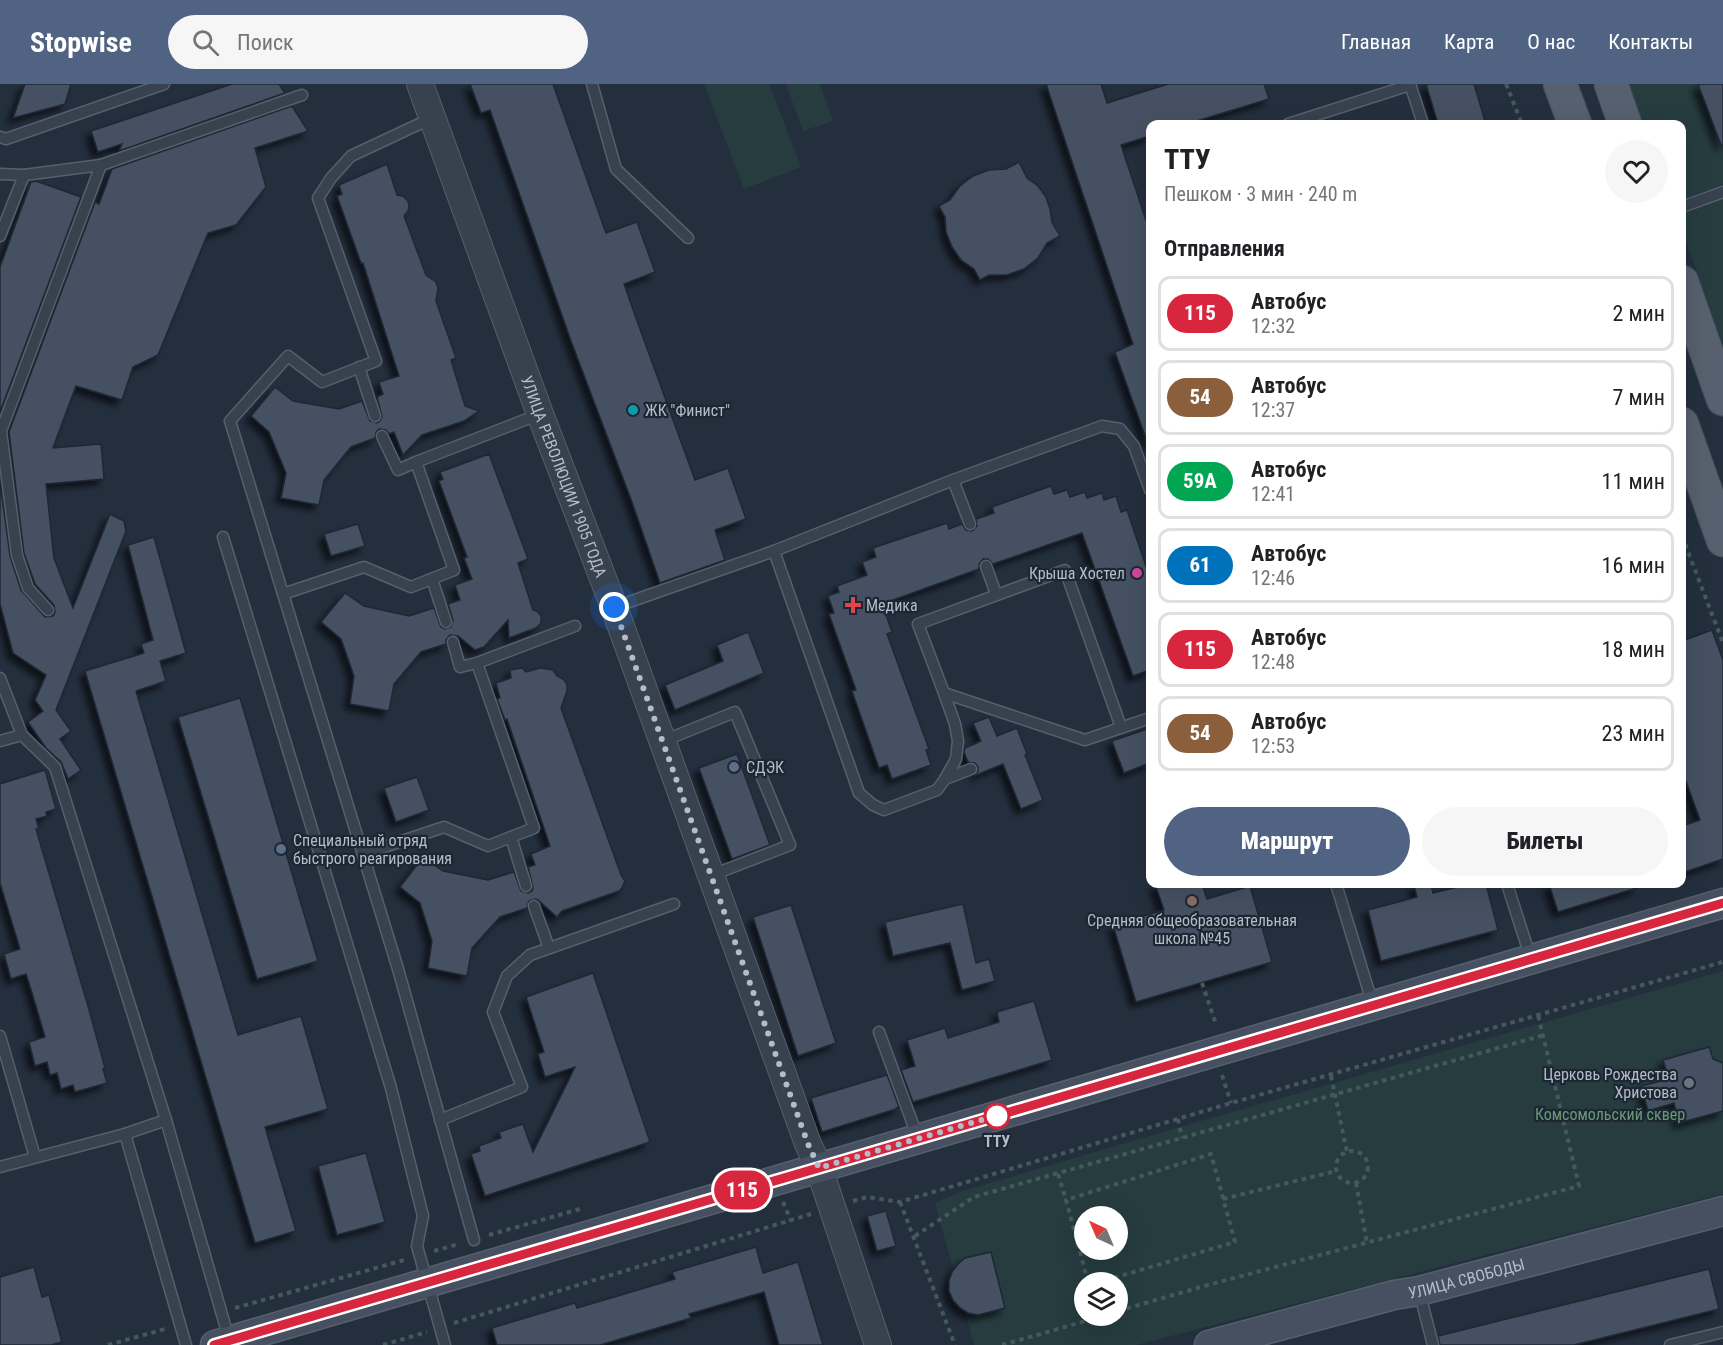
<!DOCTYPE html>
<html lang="ru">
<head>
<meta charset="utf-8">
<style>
	body { margin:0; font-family:"Roboto Condensed",sans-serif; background:#f6f6f6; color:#202124; height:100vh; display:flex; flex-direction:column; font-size:22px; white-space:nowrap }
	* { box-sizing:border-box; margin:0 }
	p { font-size:20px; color:#757577 }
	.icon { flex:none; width:33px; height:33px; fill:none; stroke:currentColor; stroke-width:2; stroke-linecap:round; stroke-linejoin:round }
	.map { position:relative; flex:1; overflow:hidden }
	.side { position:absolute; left:1146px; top:36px; width:540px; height:768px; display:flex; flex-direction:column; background:#fff; border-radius:12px; box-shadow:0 6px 24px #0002 }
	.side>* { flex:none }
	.badge { padding:0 12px; border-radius:20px; font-size:21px; line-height:39px }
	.needle { width:39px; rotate:316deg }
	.controls { position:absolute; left:1074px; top:1122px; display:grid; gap:12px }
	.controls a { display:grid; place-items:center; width:54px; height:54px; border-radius:50%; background:#fff; box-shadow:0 6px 24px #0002; font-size:30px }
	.you { position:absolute; width:30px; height:30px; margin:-15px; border:4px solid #fff; border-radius:50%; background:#1a73e8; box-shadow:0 0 0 9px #1a73e833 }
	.map>.badge { position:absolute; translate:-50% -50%; box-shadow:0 0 0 3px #fff }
	h2 { padding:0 18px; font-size:22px; line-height:54px }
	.round { display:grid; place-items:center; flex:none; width:63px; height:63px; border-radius:32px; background:#f6f6f6 }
	.headline { display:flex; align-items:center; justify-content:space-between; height:102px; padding:0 18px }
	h1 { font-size:28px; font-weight:800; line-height:45px }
	.primary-button { display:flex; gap:12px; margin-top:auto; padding:12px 18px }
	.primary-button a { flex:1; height:69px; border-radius:36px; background:#506383; color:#fff; font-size:24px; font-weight:800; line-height:69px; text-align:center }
	.primary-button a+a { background:#f6f6f6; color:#202124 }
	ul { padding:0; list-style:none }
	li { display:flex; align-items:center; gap:18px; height:75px; margin:0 12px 9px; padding:0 6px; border:3px solid #e0e0e0; border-radius:12px }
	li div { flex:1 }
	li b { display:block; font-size:22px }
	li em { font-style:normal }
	li .badge { min-width:66px; font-weight:700; text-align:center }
	header { display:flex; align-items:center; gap:36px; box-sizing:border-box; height:84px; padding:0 30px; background:#506383; color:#fff }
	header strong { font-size:28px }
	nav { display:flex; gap:33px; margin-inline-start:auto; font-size:21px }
	.search { width:420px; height:54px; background:#f6f6f6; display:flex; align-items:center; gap:15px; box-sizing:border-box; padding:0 21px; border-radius:33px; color:#757577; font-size:22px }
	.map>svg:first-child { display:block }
</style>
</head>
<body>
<header>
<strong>Stopwise</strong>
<div class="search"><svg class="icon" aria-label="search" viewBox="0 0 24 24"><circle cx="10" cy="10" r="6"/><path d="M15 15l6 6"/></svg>Поиск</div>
<nav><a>Главная</a><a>Карта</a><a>О нас</a><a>Контакты</a></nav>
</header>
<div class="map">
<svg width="1723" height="1261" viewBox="0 0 1723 1261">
	<defs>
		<filter id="shadow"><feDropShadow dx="-5.5" dy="5.5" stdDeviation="3" flood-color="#0009"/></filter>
	</defs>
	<rect width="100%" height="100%" fill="#242f3e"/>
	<!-- green -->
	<g fill="#263c3f" fill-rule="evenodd">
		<polygon points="704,0 769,0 801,83 744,105"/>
		<polygon points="786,0 820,0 833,37 803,47"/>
		<polygon points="1628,0 1698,0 1723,66 1723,261 1682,146 1682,40 1643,40"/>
		<path d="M1723 887V1110L1136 1261H974L935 1119 963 1107 1180 1043ZM1084 1132H1118V1166H1084ZM1084 1198H1118V1232H1084Z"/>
	</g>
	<!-- building -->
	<g fill="#455162" stroke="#1f2835" stroke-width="1.5" filter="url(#shadow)">
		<polygon points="25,0 71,0 65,20 13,34"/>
		<polygon points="232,0 279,0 285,9 119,67 122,60 98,68 91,47"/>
		<polygon points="470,0 553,0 606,149 637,138 655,188 624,200 636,234 695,396 728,384 746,435 715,446 725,476 660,499 632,418 571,257 490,26 481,29"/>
		<polygon points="1046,0 1101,0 1107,19 1168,0 1264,0 1269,15 1187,40 1150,40 1150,52 1121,61 1150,148 1150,359 1148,360 1115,268 1133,260"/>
		<polygon points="1426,0 1474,0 1486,40 1438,40"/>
		<polygon points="1698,0 1723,0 1723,61 1721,61"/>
		<polygon points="292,22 308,47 255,64 266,103 236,141 208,149 158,271 133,283 122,316 76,302 53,364 101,360 104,395 46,400 54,474 73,524 110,430 124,437 126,447 56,626 71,647 60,655 81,686 68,695 61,678 46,664 28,638 43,627 35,616 46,591 13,569 0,520 0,398 10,472 21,506 45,533 53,532 55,528 54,521 35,500 24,469 9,348 95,118 99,120 112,85"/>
		<polygon points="1019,78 1027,94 1038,102 1046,113 1050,125 1052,138 1060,152 1047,159 1038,174 1024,185 1007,191 989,191 980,196 974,185 961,176 952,163 946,148 945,133 939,122 950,116 960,102 973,92 989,86 1006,85"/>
		<polygon points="387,80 397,111 403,112 408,117 409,122 408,127 404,132 426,191 436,198 438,204 436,217 456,274 451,276 465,322 479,327 464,337 422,351 403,371 394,348 389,350 386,346 379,345 376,348 375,354 351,363 324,396 319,421 281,414 286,389 269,348 251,332 275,303 293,317 339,325 362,317 370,337 377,339 380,337 382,333 377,313 383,310 379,298 399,292 363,179 361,179 337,112 342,110 339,101"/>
		<polygon points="36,97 81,113 0,328 0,183 31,98"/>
		<polygon points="489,370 528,475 518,479 533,526 537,527 541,532 541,539 536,544 509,554 508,536 484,563 475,566 458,552 450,551 446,556 446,560 421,568 394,600 389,627 350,620 354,592 341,555 321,538 345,509 364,522 409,532 434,524 441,543 445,545 451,543 453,536 448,520 460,516 455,501 472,495 464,474 467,473 439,397 443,395 440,388"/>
		<polygon points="1051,402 1054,410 1067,406 1070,413 1085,408 1087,414 1102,409 1104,416 1116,412 1121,428 1127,426 1150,494 1150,586 1133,592 1082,449 993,480 988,475 983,475 979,480 979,485 882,520 892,548 887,550 929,665 926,666 931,681 892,695 887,681 879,684 852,607 856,606 829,530 834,529 828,512 839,508 837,502 867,491 862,478 876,473 873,464 947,439 949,445 962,440 966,446 972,447 977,442 976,435 994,429 992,423"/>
		<polygon points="358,440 365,462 331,472 324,450"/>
		<polygon points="154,453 186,569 160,577 166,597 136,607 238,951 301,932 328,1025 265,1043 296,1147 255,1159 85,587 144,569 141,560 153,556 128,461"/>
		<polygon points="1712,546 1723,576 1723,775 1682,789 1682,742 1700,736 1682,686 1682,557"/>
		<polygon points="748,548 764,589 675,626 665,601 723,577 717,561"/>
		<polygon points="522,584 526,588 540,584 553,586 557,592 563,595 567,600 567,607 561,624 621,791 625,797 622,804 619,807 562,827 557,833 538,816 535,815 529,817 527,824 500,833 472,864 467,892 428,884 432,857 420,819 400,803 423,773 443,787 488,796 514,788 521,807 528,809 532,807 533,803 528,783 535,781 531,770 550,762 507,635 505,636 497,615 500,614 496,599 511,594 510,586"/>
		<polygon points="240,614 318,877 257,895 178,633"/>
		<polygon points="989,633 997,652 1017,644 1027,670 1025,671 1043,716 1021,725 1003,680 974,692 978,687 978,683 975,679 968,678 964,668 965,664 981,657 973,639"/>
		<polygon points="1150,644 1150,679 1124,689 1112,657"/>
		<polygon points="737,670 770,761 732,775 699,684"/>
		<polygon points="45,686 56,725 46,728 47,732 36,735 39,745 36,745 88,922 105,984 103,985 107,999 75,1008 73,1001 61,1005 57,989 50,991 47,978 35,982 29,958 45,953 33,912 26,890 11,895 4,870 20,865 0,799 0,700"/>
		<polygon points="417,693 429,726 396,738 384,704"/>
		<polygon points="1155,800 1202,800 1207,815 1250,802 1272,878 1136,918 1113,841 1164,826"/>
		<polygon points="1424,800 1431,800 1433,809 1470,800 1486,800 1498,846 1381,877 1368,826 1417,813 1414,802"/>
		<polygon points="1549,800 1637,800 1637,804 1558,828"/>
		<polygon points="963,820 976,879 989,875 995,897 962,906 950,859 893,872 885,838"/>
		<polygon points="791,821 836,959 798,972 753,833"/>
		<polygon points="593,889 650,1058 485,1112 471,1070 480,1067 479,1062 501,1054 499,1048 523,1040 533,1068 575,983 545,993 538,970 544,968 526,913"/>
		<polygon points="1034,917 1052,976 913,1018 901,986 915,982 907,956 945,944 948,954 999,938 997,928"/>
		<polygon points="1709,963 1713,975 1723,979 1723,1027 1679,1039 1674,1019 1648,1027 1641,1002 1669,995 1663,976"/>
		<polygon points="887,991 899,1023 896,1024 896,1025 822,1048 811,1014"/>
		<polygon points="366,1069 385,1138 337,1151 318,1082"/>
		<polygon points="886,1127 896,1162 877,1167 867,1132"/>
		<polygon points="756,1163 763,1189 798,1178 823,1261 779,1261 764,1208 689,1230 691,1234 600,1261 497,1261 492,1244 575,1219 577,1224 675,1195 672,1188"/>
		<polygon points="991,1168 1005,1224 978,1231 968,1229 960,1224 953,1216 949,1207 949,1197 952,1188 958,1180 965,1174"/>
		<polygon points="34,1183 42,1213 49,1211 62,1258 51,1261 0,1261 0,1193"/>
		<polygon points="1709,1185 1719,1225 1574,1261 1440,1261 1438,1252"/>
	</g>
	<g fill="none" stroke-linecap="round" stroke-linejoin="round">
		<!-- service casing -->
		<g stroke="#565f6c" stroke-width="13">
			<g id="service">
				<polyline points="592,0 616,85 688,154"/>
				<polyline points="1410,0 1423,40"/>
				<polyline points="432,34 351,72 331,94 318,114 376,277 322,298 288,272 230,337 398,885 474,1156"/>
				<polyline points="1288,40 1410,1"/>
				<polyline points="0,53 6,55 164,0"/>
				<polyline points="101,81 302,11"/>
				<polyline points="0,90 24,91 0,152"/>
				<polyline points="24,91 101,81 1,347 17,471 28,504 48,526"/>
				<polyline points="1682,123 1723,108"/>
				<polyline points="359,283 375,332"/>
				<polyline points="382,352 398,386 416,378"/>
				<polyline points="953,396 970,440"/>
				<polyline points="223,453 391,1004 423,1132 417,1162 445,1261"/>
				<polyline points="774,467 859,709 873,721 884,726 937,706 945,695 956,675 958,657 955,640 944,609"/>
				<polyline points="986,482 996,510"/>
				<polyline points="432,495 446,538"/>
				<polyline points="283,510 364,483 411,503 454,486 416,378 540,330"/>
				<polyline points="615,523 774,467 953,396 1102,342 1120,345 1134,362 1150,406"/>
				<polyline points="453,558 460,583 477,579"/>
				<polyline points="0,594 22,651 55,683 166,1036 125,1050 0,1083"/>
				<polyline points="1121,643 1065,486 918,540 944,609 1085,656 1150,634"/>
				<polyline points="0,657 22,651"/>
				<polyline points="663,657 735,628 790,761 712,791"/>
				<polyline points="945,695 971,685"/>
				<polyline points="363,770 444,743 488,762 511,753"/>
				<polyline points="1336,800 1373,921"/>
				<polyline points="1507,800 1531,875"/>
				<polyline points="526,802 511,753 534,744 477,579 575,542"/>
				<polyline points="534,822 549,864"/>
				<polyline points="879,948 918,1054"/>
				<polyline points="0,952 35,1073"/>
				<polyline points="166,1036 229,1255"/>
				<polyline points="440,1036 522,1003 493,928 507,892 530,871 674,820"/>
				<polyline points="125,1050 186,1261"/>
				<polyline points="1419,1207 1433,1261"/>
				<polyline points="1670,1261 1723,1248"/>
			</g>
		</g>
		<!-- tertiary casing -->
		<g stroke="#565f6c" stroke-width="28">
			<g id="tertiary">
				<path id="s1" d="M420 0 540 330 614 523 808 1060 819 1084 878 1261"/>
			</g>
		</g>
		<!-- secondary casing -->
		<g stroke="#565f6c" stroke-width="31">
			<g id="secondary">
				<polyline points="215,1261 1723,819"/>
				<path id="s2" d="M1209 1261 1394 1211 1419 1207 1723 1127"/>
			</g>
		</g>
		<!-- primary casing -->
		<g stroke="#414a57" stroke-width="35">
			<g id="primary">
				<polyline points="1560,0 1575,40"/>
				<polyline points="1611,0 1625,40"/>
				<polyline points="1682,198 1723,315"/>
				<polyline points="1682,340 1723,456"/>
			</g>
		</g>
		<!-- path -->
		<g stroke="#44595c" stroke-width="4" stroke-dasharray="4.5 4.5" stroke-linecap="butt">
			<polyline points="1506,0 1522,40"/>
			<polyline points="1682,452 1723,559"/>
			<polyline points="1143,487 1150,484"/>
			<polyline points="1202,899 1216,940"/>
			<polyline points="1222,991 1231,1019"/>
			<polyline points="1331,992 1347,1068"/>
			<polyline points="1178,1035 1182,1054"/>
			<circle cx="1352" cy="1083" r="16"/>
			<polyline points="1058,1090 1066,1116"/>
			<polyline points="1356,1099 1367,1159"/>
			<polyline points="1223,1115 1336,1087"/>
			<polyline points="853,1117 867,1113 900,1118 1231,1019 1723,878"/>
			<polyline points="783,1118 791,1137"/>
			<polyline points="900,1118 955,1261"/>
			<polyline points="489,1151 580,1125"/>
			<polyline points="915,1152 974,1113 1544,951"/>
			<polyline points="434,1167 459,1160"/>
			<polyline points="1088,1198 1066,1116 1211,1070 1235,1158 1100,1198"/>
			<polyline points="235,1224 404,1176"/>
			<polyline points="1118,1227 1208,1201 1579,1102 1538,931"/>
			<polyline points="454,1239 811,1130"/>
			<polyline points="108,1261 165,1245"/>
			<polyline points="383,1261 427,1248"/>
			<polyline points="1002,1261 1103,1232"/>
		</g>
		<!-- service -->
		<use href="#service" stroke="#38414e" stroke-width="10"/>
		<!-- tertiary -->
		<use href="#tertiary" stroke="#38414e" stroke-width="26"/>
		<!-- secondary -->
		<use href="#secondary" stroke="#465061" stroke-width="28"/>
		<!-- primary -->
		<use href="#primary" stroke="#56606e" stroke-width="33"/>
	</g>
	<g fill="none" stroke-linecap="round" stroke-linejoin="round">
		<!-- line casing -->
		<g stroke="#fff" stroke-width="14">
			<polyline id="line" points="214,1261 1723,819"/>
		</g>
		<!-- line -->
		<use href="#line" stroke="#d7263d" stroke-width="9"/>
		<!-- walk -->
		<polyline stroke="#b4bcc9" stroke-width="6" stroke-dasharray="0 10.8" points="614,523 808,1060 819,1084 998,1031 997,1032"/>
	</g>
	<!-- markers -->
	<circle fill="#0f9aa8" stroke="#1d2633" stroke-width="2" cx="633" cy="326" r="6"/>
	<circle fill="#d1479c" stroke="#1d2633" stroke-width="2" cx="1137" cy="489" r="6"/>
	<path fill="#e0444e" stroke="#1d2633" stroke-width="2" d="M850 512h6v6h6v6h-6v6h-6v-6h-6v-6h6z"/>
	<g fill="#5c6f8a" stroke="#1d2633" stroke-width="2">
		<circle cx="734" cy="683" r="6"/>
		<circle cx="281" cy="765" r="6"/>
	</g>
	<circle fill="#8d6e63" stroke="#1d2633" stroke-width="2" cx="1192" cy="817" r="6"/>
	<circle fill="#6b7280" stroke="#1d2633" stroke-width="2" cx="1689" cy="999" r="6"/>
	<circle fill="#fff" stroke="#d7263d" stroke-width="3" cx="997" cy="1032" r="12"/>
	<g text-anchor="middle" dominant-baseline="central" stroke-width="4.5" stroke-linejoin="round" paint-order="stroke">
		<!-- poi labels -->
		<g font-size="16" fill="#b4bcc9" stroke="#1d2633" text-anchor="start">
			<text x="645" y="326">ЖК "Финист"</text>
			<text x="1125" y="489" text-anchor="end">Крыша Хостел</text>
			<text x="866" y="521">Медика</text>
			<text x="746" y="683">СДЭК</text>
			<text x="293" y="756">Специальный отряд<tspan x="293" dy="18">быстрого реагирования</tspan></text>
			<text x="1192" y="836" text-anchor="middle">Средняя общеобразовательная<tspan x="1192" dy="18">школа №45</tspan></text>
			<text x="1677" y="990" text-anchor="end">Церковь Рождества<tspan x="1677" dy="18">Христова</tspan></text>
		</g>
		<!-- street labels -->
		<g font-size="16" fill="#b4bcc9" stroke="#1d2633">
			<text stroke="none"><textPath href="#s1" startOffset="418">УЛИЦА РЕВОЛЮЦИИ 1905 ГОДА</textPath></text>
			<text stroke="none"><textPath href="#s2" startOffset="266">УЛИЦА СВОБОДЫ</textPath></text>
		</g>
		<!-- park labels -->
		<g font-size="16" fill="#6b9a76" stroke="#1d2633">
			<text x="1610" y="1030">Комсомольский сквер</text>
		</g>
		<!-- stop labels -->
		<g font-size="16" font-weight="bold" fill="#b4bcc9" stroke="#1d2633">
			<text x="997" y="1057">ТТУ</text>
		</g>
	</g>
</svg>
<div class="controls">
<a><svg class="needle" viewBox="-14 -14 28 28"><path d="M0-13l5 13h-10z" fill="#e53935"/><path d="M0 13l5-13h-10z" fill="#757577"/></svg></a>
<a><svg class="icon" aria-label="layers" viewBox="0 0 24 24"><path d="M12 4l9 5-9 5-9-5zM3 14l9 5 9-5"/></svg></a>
</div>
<div class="you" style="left:614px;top:523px"></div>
<b class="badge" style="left:742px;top:1106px;background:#d7263d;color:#fff">115</b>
<section class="side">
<div class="headline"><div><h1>ТТУ</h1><p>Пешком · 3 мин · 240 m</p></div><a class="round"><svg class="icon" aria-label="heart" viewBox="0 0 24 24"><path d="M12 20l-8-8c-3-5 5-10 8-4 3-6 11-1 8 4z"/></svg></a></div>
<h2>Отправления</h2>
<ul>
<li><span class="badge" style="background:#d7263d;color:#fff">115</span><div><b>Автобус</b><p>12:32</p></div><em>2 мин</em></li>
<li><span class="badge" style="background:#8b5e3c;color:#fff">54</span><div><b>Автобус</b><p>12:37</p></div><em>7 мин</em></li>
<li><span class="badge" style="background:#00a651;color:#fff">59А</span><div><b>Автобус</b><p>12:41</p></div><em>11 мин</em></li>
<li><span class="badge" style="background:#0072bc;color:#fff">61</span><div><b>Автобус</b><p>12:46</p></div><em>16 мин</em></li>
<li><span class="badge" style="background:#d7263d;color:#fff">115</span><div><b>Автобус</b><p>12:48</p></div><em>18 мин</em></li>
<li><span class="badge" style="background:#8b5e3c;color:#fff">54</span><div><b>Автобус</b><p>12:53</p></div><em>23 мин</em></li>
</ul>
<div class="primary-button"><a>Маршрут</a><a>Билеты</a></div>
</section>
</div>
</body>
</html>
